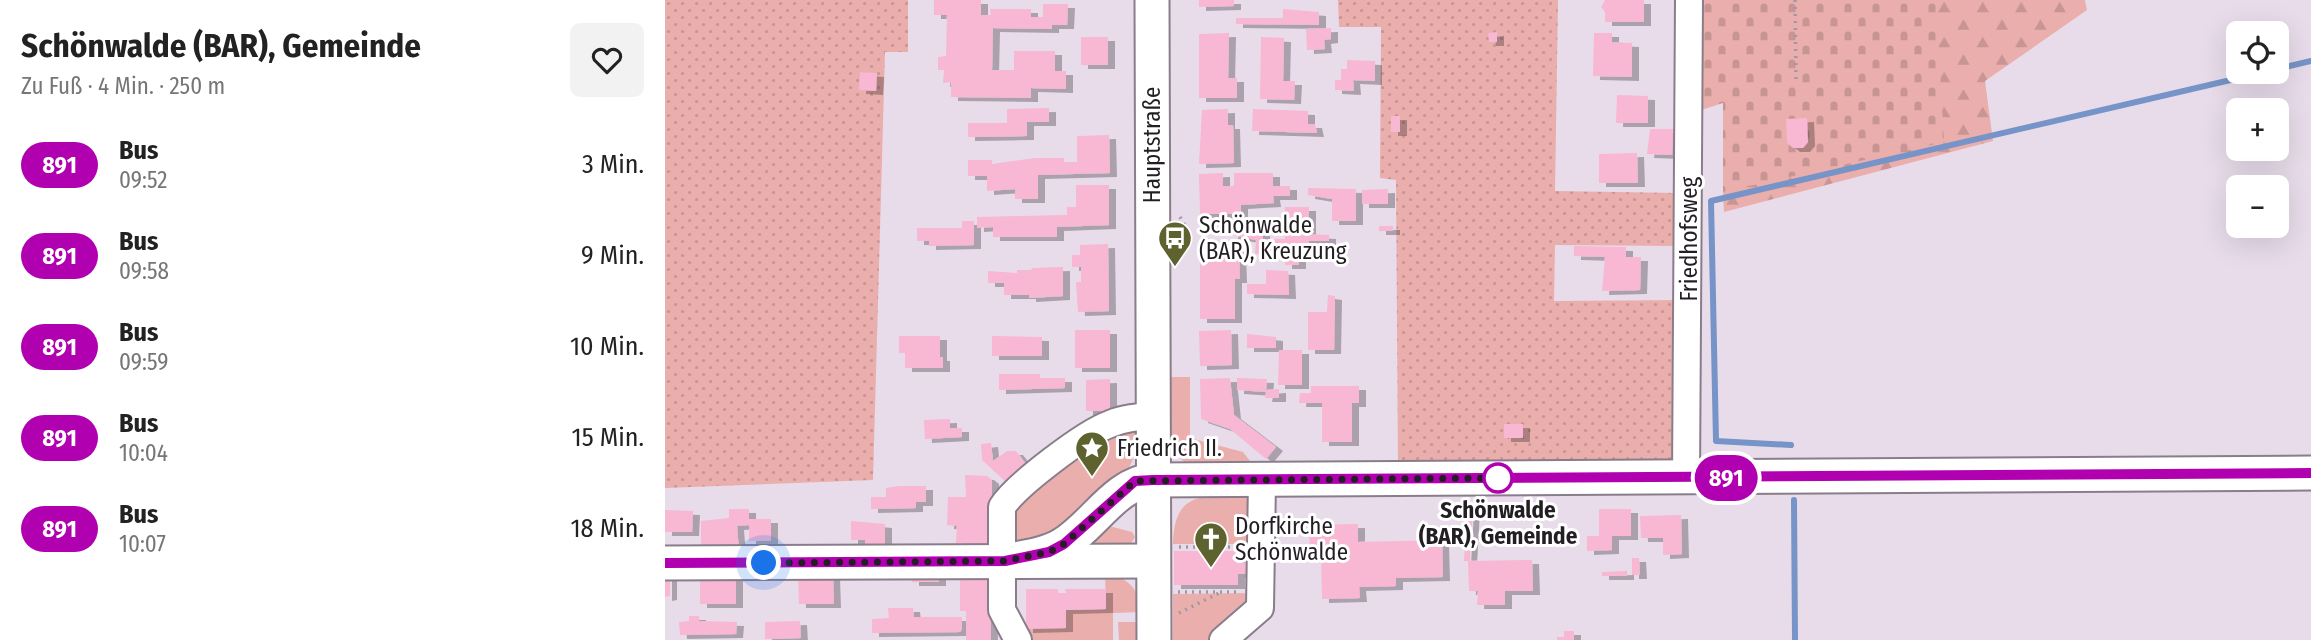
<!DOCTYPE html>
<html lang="de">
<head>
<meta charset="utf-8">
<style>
	body { margin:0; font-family:"Fira Sans Condensed",sans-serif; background:#f2f2f2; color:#222; height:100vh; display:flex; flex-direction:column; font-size:26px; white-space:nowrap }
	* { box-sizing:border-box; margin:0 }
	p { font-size:23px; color:#767676 }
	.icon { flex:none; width:38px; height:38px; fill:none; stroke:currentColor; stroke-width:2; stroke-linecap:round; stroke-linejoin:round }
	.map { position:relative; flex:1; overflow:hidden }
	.side { display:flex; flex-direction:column; background:#fff; width:665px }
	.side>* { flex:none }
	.badge { padding:0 14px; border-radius:23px; font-size:24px; line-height:46px }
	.buttons { position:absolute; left:1561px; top:21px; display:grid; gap:14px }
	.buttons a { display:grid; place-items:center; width:63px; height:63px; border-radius:10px; background:#fff; box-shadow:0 7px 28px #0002; font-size:35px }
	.you { position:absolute; width:35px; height:35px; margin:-18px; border:5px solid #fff; border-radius:50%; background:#1a73e8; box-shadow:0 0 0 10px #1a73e833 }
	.map>.badge { position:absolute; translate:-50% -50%; box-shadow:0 0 0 4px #fff }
	.round { display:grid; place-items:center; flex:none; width:74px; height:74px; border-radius:10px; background:#f2f2f2 }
	.overview { display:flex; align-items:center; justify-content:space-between; height:119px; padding:0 21px }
	h1 { font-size:33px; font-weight:700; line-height:52px }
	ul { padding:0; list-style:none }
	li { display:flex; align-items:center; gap:21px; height:91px; padding:0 21px }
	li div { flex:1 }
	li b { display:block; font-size:26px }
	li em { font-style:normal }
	li .badge { min-width:77px; font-weight:700; text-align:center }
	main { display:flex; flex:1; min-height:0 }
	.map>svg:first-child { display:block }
</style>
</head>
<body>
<main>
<section class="side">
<div class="overview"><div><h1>Schönwalde (BAR), Gemeinde</h1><p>Zu Fuß · 4 Min. · 250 m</p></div><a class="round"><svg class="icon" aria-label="heart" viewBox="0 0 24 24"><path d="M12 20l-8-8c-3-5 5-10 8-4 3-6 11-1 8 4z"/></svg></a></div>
<ul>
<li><span class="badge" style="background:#b000b0;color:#fff">891</span><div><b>Bus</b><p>09:52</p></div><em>3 Min.</em></li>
<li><span class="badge" style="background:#b000b0;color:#fff">891</span><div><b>Bus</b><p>09:58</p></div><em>9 Min.</em></li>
<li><span class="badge" style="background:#b000b0;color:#fff">891</span><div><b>Bus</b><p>09:59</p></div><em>10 Min.</em></li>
<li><span class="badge" style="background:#b000b0;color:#fff">891</span><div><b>Bus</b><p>10:04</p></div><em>15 Min.</em></li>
<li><span class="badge" style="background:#b000b0;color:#fff">891</span><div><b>Bus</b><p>10:07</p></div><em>18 Min.</em></li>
</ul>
</section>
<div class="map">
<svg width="1646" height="640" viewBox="0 0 1646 640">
	<defs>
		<pattern id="forest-firs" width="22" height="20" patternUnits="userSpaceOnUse" patternTransform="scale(1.75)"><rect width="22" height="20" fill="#eaaeac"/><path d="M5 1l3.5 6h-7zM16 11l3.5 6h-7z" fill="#c89594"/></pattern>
		<pattern id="cemetery-stones" width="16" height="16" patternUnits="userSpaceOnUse" patternTransform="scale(1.75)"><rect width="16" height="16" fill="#eaaeac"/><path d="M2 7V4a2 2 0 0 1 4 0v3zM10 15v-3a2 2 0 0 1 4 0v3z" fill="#c89594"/></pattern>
		<pattern id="garden-dots" width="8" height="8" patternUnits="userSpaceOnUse" patternTransform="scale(1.75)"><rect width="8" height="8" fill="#eaaeac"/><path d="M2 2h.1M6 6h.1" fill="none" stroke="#c89594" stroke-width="1.8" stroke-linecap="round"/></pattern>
		<filter id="shadow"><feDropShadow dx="7" dy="4" stdDeviation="0" flood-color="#0004"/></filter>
	</defs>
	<rect width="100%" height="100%" fill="#e8dceb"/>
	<!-- grass -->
	<g fill="#eaaeac">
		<path d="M503 377H525V438L578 452 592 470 521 463C493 444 503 407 503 377Z"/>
		<polygon points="475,429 471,453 459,478 396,540 345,553 342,506 431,433"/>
		<path d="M579 495 586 503 585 544H508C509 492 536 496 579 495Z"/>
		<polygon points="448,527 467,532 470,537 465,545 410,553 434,528"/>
		<path d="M440 572C462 578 475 588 476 612L448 613V640H366L361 629 401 610 441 609Z"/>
		<polygon points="588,593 588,607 549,640 508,640 508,594"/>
		<polygon points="453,622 477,622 477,640 454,640"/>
	</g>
	<!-- forest -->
	<polygon fill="url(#forest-firs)" points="1222,0 1420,0 1422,10 1320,81 1328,141 1059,212 1058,192 1218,145"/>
	<!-- cemetery -->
	<polygon fill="url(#cemetery-stones)" points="1030,0 1271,0 1279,142 1058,192 1058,103 1030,112"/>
	<!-- garden -->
	<g fill="url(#garden-dots)">
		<polygon points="0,0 243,0 243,52 220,52 208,480 0,488"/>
		<polygon points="673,0 893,0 890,191 1013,193 1013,246 890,245 889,301 1020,300 1014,464 733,466 731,180 715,178 716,27 674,27"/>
	</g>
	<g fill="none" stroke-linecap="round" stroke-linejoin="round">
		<!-- stream -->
		<g stroke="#7694c7" stroke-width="6">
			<polyline points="1612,69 1646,61"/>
			<polyline points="1126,445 1051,441 1046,201 1600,72"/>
			<polyline points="1129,500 1130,640"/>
		</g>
	</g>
	<!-- building -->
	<g fill="#f8b7d3" filter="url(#shadow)">
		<polygon points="269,0 316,0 316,15 326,15 325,9 366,9 366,17 378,17 378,4 403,4 402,25 387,25 387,29 328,28 327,70 349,70 349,51 390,51 390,71 401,71 401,89 366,88 366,98 286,97 286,82 278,83 279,70 273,70 273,57 281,56 282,15 269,15"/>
		<polygon points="534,0 569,0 569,6 534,7"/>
		<polygon points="940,0 979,0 979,22 940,22 940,12 936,7"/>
		<polygon points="618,9 654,12 654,25 571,24 571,18 618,18"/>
		<polygon points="666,28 666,39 659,40 660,49 642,50 641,29"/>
		<polygon points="832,32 832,42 824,42 823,33"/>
		<polygon points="564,33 563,78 572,78 572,98 534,98 534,34"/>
		<polygon points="929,33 947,33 947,42 967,43 967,77 928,76"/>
		<rect x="416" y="37" width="27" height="28"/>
		<polygon points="596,37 619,38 618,81 630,81 629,100 595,99"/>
		<polygon points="682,60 710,61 710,81 688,80 689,91 670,90 670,80 676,80 676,69 682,69"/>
		<polygon points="195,72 212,73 211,91 194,90"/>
		<polygon points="952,95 983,96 983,123 951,123"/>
		<polygon points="384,108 384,122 362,122 362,136 303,137 303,123 342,123 342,109"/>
		<polygon points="563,109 563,125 568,125 569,163 534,164 537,110"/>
		<polygon points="588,109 643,111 643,124 650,124 652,133 587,131"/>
		<rect x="726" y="116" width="9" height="16"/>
		<polygon points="1142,118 1143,142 1138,148 1128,148 1122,143 1121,119"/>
		<polygon points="985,129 1008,129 1007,155 982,154"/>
		<polygon points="444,135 445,173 373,175 373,199 350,199 350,189 322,191 322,176 303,176 303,160 327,160 327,164 370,158 399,158 399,162 412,162 412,136"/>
		<polygon points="972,153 973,183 934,183 934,154"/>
		<polygon points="558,173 558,186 569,186 569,173 608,173 608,186 625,186 625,196 608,196 609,203 576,205 576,214 535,214 534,174"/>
		<polygon points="411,185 444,185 444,225 392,227 392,237 328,237 328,227 312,228 312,217 402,215 402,207 411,207"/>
		<polygon points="643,188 691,189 691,221 667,221 667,199 643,195"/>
		<polygon points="723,189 723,204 697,204 697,190"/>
		<polygon points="620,207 644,207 644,234 664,235 664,241 644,241 643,256 634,256 634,265 620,265 620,254 590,254 591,240 566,235 567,227 598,229 598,239 620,239"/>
		<polygon points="297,221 309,221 309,245 264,246 264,241 252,241 252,228 297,228"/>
		<rect x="714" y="226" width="14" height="5"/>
		<polygon points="443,244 444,311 413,312 411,282 416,282 416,267 407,267 407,255 415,255 415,245"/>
		<polygon points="535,244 561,244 574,249 575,279 570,279 570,319 535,319"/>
		<polygon points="909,246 961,247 961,257 976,257 975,290 937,291 940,257 909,256"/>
		<polygon points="398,267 398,296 364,298 364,295 339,295 339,283 323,283 323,271 352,273 352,270 366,270 367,268"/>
		<polygon points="601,270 623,271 624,295 582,294 582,284 601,284"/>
		<polygon points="663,295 670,296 669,350 643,350 643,312 662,312"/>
		<rect x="410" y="330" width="35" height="38"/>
		<polygon points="566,330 567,365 535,366 534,331"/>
		<polygon points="582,334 611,337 611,348 582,348"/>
		<polygon points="234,336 275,336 275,357 278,357 278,368 240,368 240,353 234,353"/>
		<polygon points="327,336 377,337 377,356 327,356"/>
		<polygon points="614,350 637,350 637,385 613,385"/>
		<polygon points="334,374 375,374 375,378 400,378 400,388 334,390"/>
		<polygon points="565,378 569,415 611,447 601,459 565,429 536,419 535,379"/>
		<polygon points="572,378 602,379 601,390 614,389 614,398 600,398 601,392 572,390"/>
		<polygon points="445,379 445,411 421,411 421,380"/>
		<polygon points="646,386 694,386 694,403 687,403 687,442 657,442 657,403 634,403 635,393 646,393"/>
		<polygon points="285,419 285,428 297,428 297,437 260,439 259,420"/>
		<rect x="839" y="424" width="19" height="14"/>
		<polygon points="326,443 328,461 342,451 351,451 364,468 343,484 317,460 316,444"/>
		<polygon points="300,475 322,476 327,480 326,556 299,556 299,543 291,543 292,526 282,525 283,497 301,497"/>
		<polygon points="234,486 261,486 261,502 251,502 251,508 206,509 206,497 221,497 221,488"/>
		<polygon points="802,507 808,507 805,561 799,561"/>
		<polygon points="64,509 84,509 84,519 106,519 106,541 84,541 84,525 72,526 74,552 64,546 36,546 36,521 64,518"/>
		<polygon points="934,509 966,509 966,536 947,536 947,550 922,551 922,536 934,536"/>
		<polygon points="0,510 28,511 27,532 0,532"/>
		<polygon points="1016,515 1017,554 998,555 998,538 976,538 975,516"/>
		<polygon points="186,521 220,524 220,550 200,550 200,540 186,540"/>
		<polygon points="693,524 693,542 777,540 778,577 731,578 731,586 694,587 695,598 657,599 656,551 645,551 644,525"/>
		<polygon points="509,551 573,551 573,563 584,563 584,574 573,574 573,585 509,585"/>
		<polygon points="967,558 974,558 975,575 967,575"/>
		<polygon points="867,560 868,591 840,591 840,605 812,605 813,591 804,591 803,561"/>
		<polygon points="962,571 962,576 937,576 937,572"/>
		<rect x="247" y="573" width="27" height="9"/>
		<polygon points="168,574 169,604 134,604 133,575"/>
		<polygon points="325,574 326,640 301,640 301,611 295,611 295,575"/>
		<polygon points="0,576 5,576 5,596 0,597"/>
		<rect x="35" y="576" width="36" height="28"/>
		<polygon points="361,589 393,589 393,593 401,593 400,589 441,589 441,609 401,610 401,628 361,629"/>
		<polygon points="223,608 248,608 249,617 297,617 297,629 295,632 207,633 207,619 224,618"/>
		<polygon points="24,616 34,616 34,621 72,622 71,634 15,635 14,622 24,621"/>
		<polygon points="135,621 136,638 100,639 100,622"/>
		<polygon points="899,631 909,631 909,640 892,640 892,637 899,637"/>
	</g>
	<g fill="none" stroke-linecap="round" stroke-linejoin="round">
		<!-- minor casing -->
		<g stroke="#897d8b" stroke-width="30">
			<g id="minor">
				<polyline points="1021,478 1024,0"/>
				<path d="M353 640 337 610V507C351 485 420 433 445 424 459 418 473 417 488 416"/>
				<polyline points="558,640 595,608 597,480"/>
			</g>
		</g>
		<!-- major casing -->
		<g stroke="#897d8b" stroke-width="37">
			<g id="major">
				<polyline points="487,0 489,640"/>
				<path d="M340 561C359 557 380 555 397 545 429 526 450 483 488 480L1646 473"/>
				<polyline points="0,563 488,561"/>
			</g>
		</g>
		<!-- path -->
		<g stroke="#a198a3" stroke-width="3.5" stroke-dasharray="2 5" stroke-linecap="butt">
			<polyline points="1130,0 1131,79"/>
			<polyline points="515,217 525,234"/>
			<polyline points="514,547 573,547"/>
			<polyline points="513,592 572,592"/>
			<polyline points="514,613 554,593"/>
		</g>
		<!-- minor -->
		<use href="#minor" stroke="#fff" stroke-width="26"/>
		<!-- major -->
		<use href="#major" stroke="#fff" stroke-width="33"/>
	</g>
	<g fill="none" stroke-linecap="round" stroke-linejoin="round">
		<!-- line casing -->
		<g stroke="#fff" stroke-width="16">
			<polyline id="line" points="0,563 340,561 384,552 399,544 470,481 488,480 1646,473"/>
		</g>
		<!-- line -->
		<use href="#line" stroke="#b000b0" stroke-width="10"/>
		<!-- walk -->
		<polyline stroke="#221e23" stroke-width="7" stroke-dasharray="0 12.6" points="99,563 340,561 384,552 399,544 470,481 833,478"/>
	</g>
	<!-- icons -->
	<defs>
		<g id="bus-pin" transform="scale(1.75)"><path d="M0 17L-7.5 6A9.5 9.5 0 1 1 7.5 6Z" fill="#5e622f" stroke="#fff"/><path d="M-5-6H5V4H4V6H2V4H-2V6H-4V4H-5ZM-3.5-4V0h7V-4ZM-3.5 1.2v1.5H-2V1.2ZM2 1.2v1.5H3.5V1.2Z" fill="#fff"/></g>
		<g id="sight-pin" transform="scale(1.75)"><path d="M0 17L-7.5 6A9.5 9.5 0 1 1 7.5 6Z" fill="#5e622f" stroke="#fff"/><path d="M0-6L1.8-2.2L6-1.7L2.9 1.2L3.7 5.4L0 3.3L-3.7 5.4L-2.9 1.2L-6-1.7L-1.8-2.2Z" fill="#fff"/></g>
		<g id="church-pin" transform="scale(1.75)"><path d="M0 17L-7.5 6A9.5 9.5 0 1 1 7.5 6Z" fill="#5e622f" stroke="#fff"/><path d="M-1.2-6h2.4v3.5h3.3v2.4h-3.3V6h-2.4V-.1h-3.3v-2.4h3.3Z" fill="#fff"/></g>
	</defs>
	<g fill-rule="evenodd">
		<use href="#bus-pin" x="510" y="238"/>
		<use href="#sight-pin" x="427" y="448"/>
		<use href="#church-pin" x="546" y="539"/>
	</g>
	<!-- markers -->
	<circle fill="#fff" stroke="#b000b0" stroke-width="3.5" cx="833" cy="478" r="14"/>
	<g text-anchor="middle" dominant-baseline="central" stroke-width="6" stroke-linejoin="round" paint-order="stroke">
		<!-- street labels -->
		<g font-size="23" fill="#221e23" stroke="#fff">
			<text transform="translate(487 145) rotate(-90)">Hauptstraße</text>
			<text transform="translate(1024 239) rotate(-90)">Friedhofsweg</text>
		</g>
		<!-- poi labels -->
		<g font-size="23" fill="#221e23" stroke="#fff" text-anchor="start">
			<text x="534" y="225">Schönwalde<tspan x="534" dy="26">(BAR), Kreuzung</tspan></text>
			<text x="452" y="448">Friedrich II.</text>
			<text x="570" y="526">Dorfkirche<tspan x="570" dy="26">Schönwalde</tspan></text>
		</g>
		<!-- stop labels -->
		<g font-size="23" font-weight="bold" fill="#221e23" stroke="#fff">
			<text x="833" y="510">Schönwalde<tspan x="833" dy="26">(BAR), Gemeinde</tspan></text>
		</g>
	</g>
</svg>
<div class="buttons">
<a><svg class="icon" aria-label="locate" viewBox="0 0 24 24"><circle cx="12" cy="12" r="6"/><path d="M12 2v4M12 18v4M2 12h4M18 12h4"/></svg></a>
<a>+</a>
<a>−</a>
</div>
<div class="you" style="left:99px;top:563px"></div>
<b class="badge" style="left:1061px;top:478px;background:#b000b0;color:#fff">891</b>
</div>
</main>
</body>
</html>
